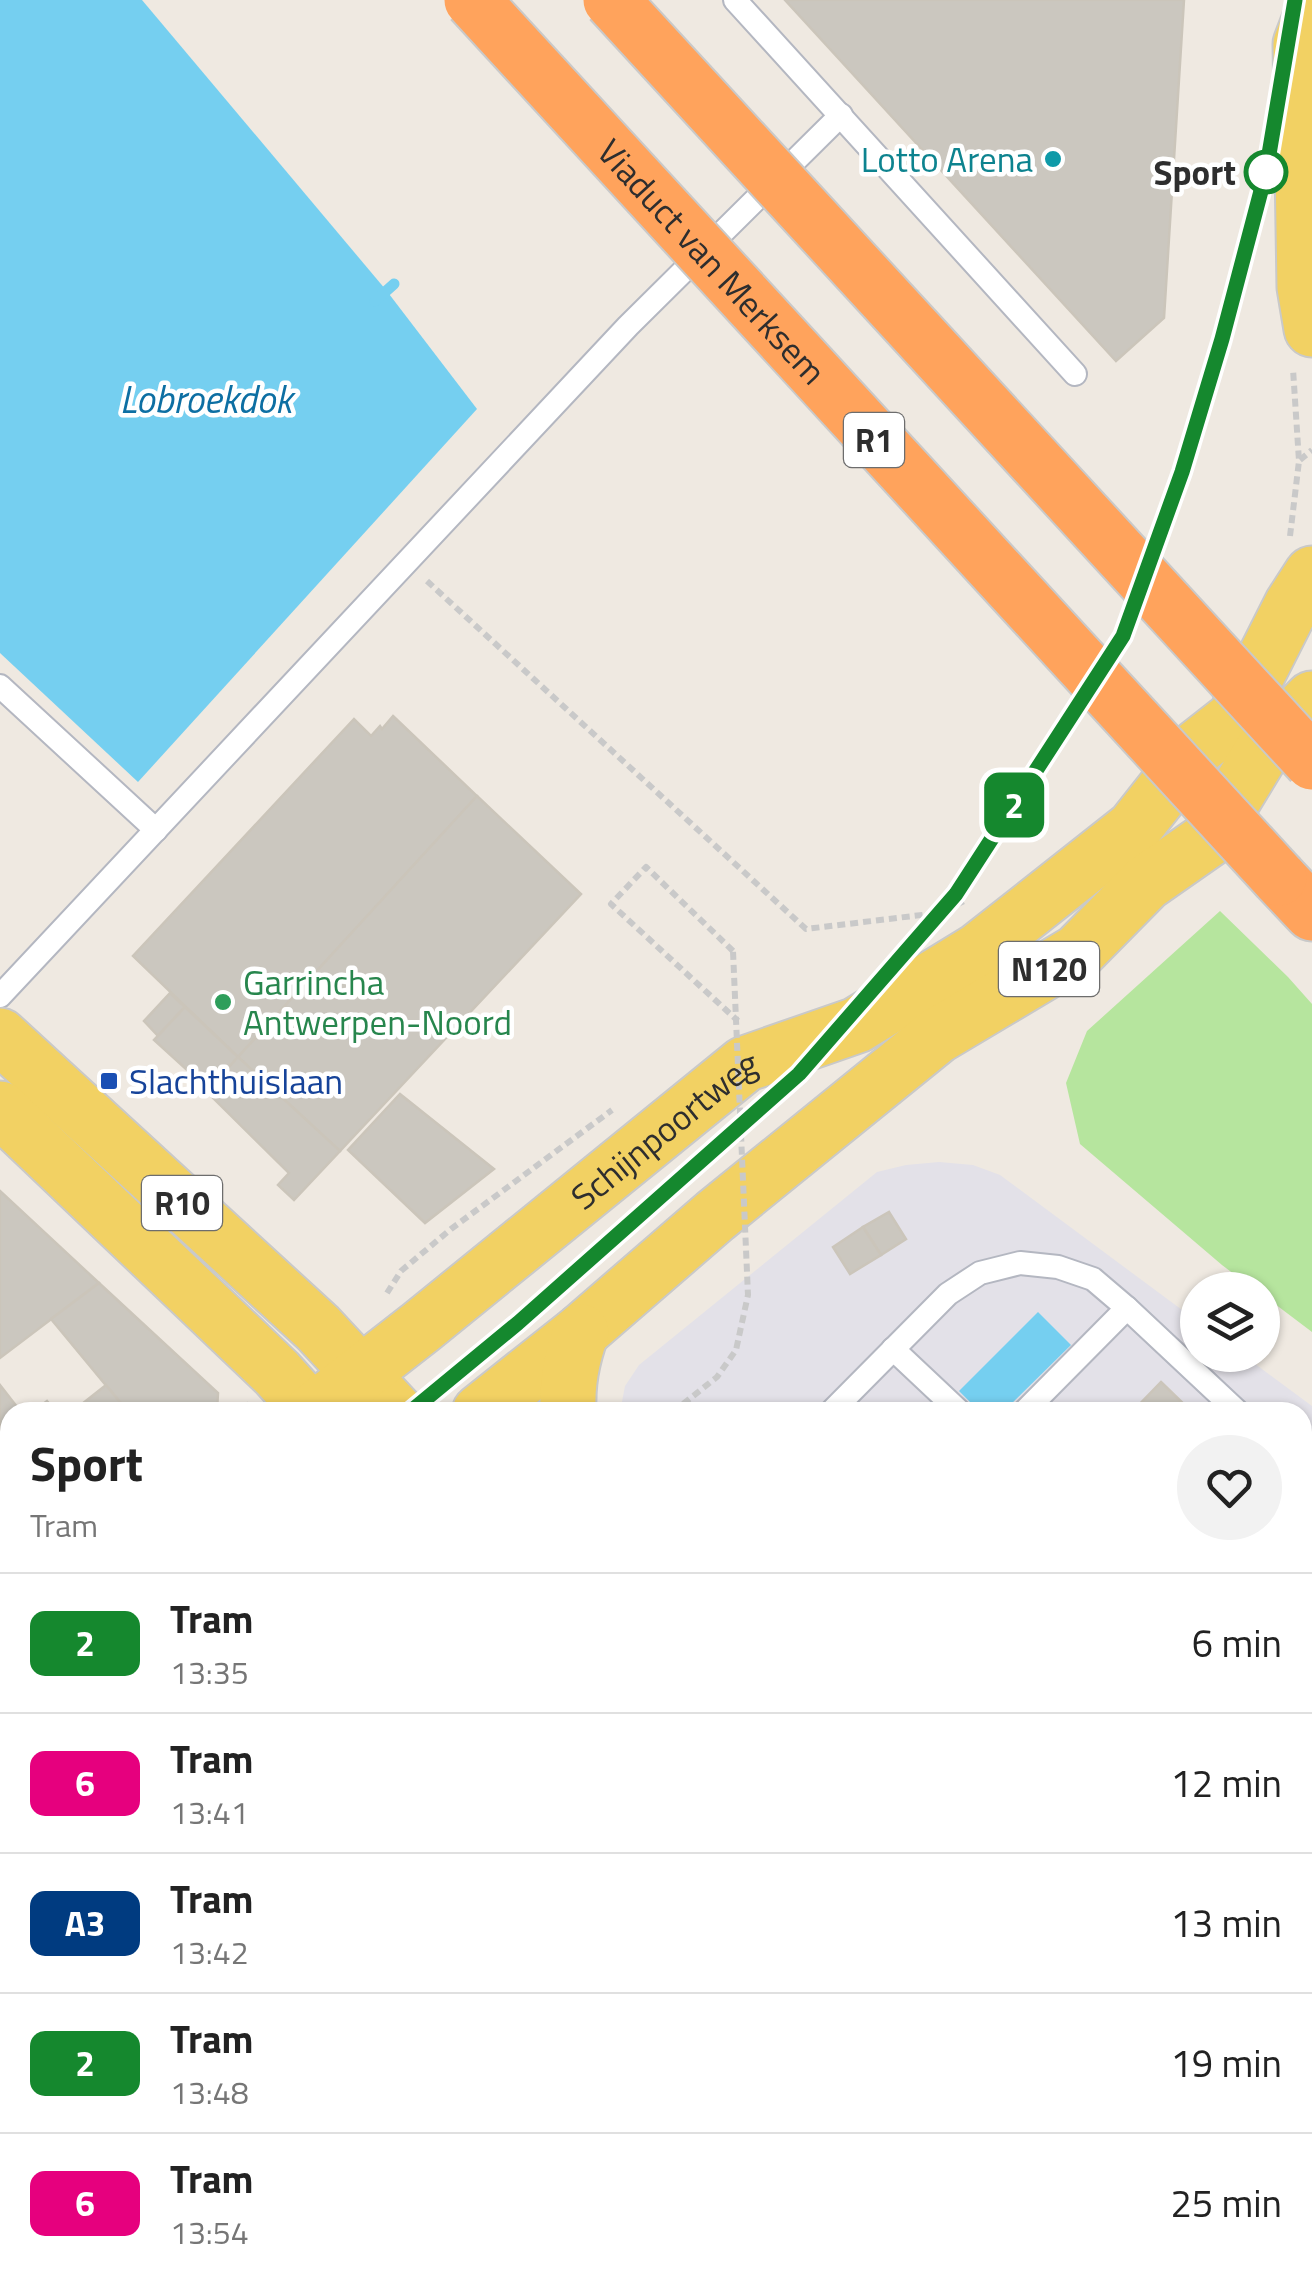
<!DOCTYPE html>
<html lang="en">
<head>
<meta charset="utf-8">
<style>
	body { margin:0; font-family:"Titillium Web",sans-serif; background:#f2f2f2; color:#222; height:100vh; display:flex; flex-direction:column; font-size:38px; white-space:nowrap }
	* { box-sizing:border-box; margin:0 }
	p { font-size:32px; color:#767676 }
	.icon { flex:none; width:55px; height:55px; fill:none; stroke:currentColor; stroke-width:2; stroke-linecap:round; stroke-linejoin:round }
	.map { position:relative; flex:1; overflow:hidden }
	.side { position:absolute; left:0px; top:1402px; width:1312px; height:892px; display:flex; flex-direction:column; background:#fff; border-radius:30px 30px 0 0; box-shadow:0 2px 8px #0004 }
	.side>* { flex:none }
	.badge { padding:0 20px; border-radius:15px; font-size:35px; line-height:65px }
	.fabs { position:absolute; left:1180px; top:1272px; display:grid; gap:20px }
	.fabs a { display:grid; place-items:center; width:100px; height:100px; border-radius:50%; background:#fff; box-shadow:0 2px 8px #0004; font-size:50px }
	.map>.badge { position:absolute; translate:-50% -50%; box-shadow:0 0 0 5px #fff }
	.round { display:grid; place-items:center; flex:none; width:105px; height:105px; border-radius:52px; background:#f2f2f2 }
	.overview { display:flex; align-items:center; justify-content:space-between; height:170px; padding:0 30px }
	h1 { font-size:48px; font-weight:700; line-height:75px }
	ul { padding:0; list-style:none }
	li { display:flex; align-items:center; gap:30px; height:140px; padding:0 30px; border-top:2px solid #e0e0e0 }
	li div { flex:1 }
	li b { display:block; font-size:38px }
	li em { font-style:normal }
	li .badge { min-width:110px; font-weight:700; text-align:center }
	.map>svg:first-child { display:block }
</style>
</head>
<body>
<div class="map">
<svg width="1312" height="2294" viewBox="0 0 1312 2294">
	<rect width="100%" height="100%" fill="#efe9e1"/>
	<!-- industrial -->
	<polygon fill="#e3e1e8" points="939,1162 973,1165 1000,1175 1197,1321 1198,1355 1243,1355 1312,1406 1312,2294 1235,2294 1228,2285 1302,2285 1302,1412 620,1412 625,1386 639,1365 877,1172 906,1165"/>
	<!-- green -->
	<g fill="#b6e59e">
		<polygon points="1220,911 1288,977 1312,1004 1312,1332 1263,1295 1262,1290 1255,1290 1222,1265 1080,1144 1066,1083 1087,1031"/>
		<polygon points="252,2285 678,2285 686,2294 263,2294"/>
		<polygon points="1229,2285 1295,2285 1298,2294 1237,2294"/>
	</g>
	<!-- water -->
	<g fill="#75cff0">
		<polygon points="0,0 142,0 386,290 477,409 138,782 0,653"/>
		<polygon points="1038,1312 1071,1345 1003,1412 980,1412 959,1391"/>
		<polygon points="1312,1928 1312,2233 1302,2224 1302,1938"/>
	</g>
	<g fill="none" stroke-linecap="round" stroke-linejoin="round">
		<!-- stream -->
		<polyline stroke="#75cff0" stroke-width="11" points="375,301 394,284"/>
	</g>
	<!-- building -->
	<g fill="#cbc7bf" stroke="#cbc5ba" stroke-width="2.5">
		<polygon points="785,0 1184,0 1164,318 1116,361"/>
		<polygon points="393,716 477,796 238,1057 133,956 354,719 371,736 380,726 382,729"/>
		<polygon points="477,796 581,894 340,1151 238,1057"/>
		<polygon points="170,993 185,1007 158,1036 144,1021"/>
		<polygon points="185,1007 238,1057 209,1090 154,1040"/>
		<polygon points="238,1057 340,1151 294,1200 278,1185 289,1173 207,1092"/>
		<polygon points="400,1094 494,1169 425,1223 348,1150"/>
		<polygon points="0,1191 99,1283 0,1358"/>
		<polygon points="889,1212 906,1239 881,1255 863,1227"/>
		<polygon points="863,1227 881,1255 850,1274 833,1247"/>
		<polygon points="99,1283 218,1393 217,1411 215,1412 128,1412 51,1319"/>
		<polygon points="1161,1382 1192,1412 1132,1412"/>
		<polygon points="0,1385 21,1412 10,1412 10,1445 0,1432"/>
		<polygon points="106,1385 128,1412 73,1411"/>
		<polygon points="47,1401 56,1412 33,1412"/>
		<polygon points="10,1448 10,1476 0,1463 0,1456"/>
		<polygon points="0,1463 10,1476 10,1504 0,1491"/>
		<polygon points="0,1491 10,1504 10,1534 0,1521"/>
		<polygon points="0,1521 10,1534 10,1563 0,1550"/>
		<polygon points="0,1550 10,1563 10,1574 0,1582"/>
		<polygon points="1302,1683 1312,1692 1312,1837 1310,1839 1302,1832"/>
		<polygon points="0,2025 10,2036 10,2079 0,2068"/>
		<polygon points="3,2096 10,2104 10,2149 0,2137 0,2098"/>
	</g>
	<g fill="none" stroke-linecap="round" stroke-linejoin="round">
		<!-- service casing -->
		<g stroke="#b4b7c1" stroke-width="26">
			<g id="service">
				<polyline points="735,0 1075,374"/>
				<polyline points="0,686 156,830"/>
				<polyline points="0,996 628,326 841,115"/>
				<polyline points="893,1349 960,1412"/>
				<polyline points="831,1412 948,1294 980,1273 1020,1263 1058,1267 1093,1279 1127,1308 1238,1412"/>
				<polyline points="1024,1412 1127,1308"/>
				<polyline points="1302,1473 1312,1482"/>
				<polyline points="1302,1608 1312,1618"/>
				<polyline points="1302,1880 1312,1870"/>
				<polyline points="1302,2261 1312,2286"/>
				<polyline points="172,2285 170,2289 177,2294"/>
				<polyline points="703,2285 710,2294"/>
			</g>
		</g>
		<!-- tertiary casing -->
		<g stroke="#b4b7c1" stroke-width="59">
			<g id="tertiary">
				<polyline points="0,1658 10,1650"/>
				<polyline points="0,1785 10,1777"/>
			</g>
		</g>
		<!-- primary casing -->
		<g stroke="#c9c9c9" stroke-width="59">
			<g id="primary">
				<polyline points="1312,15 1301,44 1305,287 1312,329"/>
				<polyline points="0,1036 318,1328 396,1412"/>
				<polyline points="0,1109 277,1373 312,1412"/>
				<path id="s1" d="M312 1412 421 1327 745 1064 857 1025 978 951 1134 828 1198 747 1235 718 1292 605 1312 574"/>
				<polyline points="480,1412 581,1332 715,1216 937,1036 1078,952 1146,883 1209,839 1265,747 1312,699"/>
				<path d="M568 1412C567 1383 571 1360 581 1332"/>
				<polyline points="1024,2285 1032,2294"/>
				<polyline points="1121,2285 1129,2294"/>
			</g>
		</g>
		<!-- motorway casing -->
		<g stroke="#c9c9c9" stroke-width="59">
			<polyline id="motorway" points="1279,878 1312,913"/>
		</g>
		<!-- path -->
		<g stroke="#c9c9c9" stroke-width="6" stroke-dasharray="8 5" stroke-linecap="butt">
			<polyline points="1300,460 1312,450"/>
			<polyline points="1290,536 1299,461 1293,369"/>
			<polyline points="427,581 806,929 938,913"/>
			<polyline points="925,927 939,913 964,901"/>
			<polyline points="733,951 646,867 611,904 738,1021"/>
			<polyline points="387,1293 401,1271 451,1229 612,1110"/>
			<polyline points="238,1412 249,1404"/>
			<polyline points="0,1842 10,1834"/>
			<polyline points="0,1975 10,1988"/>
			<polyline points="953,2285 960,2294"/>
			<polyline points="1195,2285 1202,2294"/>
		</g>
		<!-- service -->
		<use href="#service" stroke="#fff" stroke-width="22"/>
		<!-- tertiary -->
		<use href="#tertiary" stroke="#fff" stroke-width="55"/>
		<!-- primary -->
		<use href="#primary" stroke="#f2d163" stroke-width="55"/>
		<!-- motorway -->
		<use href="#motorway" stroke="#ffa35c" stroke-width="55"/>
		<!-- motorway-bridge casing -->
		<g stroke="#c9c9c9" stroke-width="59" stroke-linecap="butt">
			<g id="motorway-bridge">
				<path id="s2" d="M472 0 1279 878"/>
				<polyline points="611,0 1312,762"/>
			</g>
		</g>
		<!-- path-bridge -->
		<polyline stroke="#c9c9c9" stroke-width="6" stroke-dasharray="8 5" stroke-linecap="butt" points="673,1412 717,1377 736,1350 748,1295 733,951"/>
		<!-- motorway-bridge -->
		<use href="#motorway-bridge" stroke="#ffa35c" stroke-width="55"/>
	</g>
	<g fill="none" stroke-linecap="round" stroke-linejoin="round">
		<!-- line casing -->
		<g stroke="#fff" stroke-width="22">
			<polyline id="line" points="410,1412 518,1323 799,1074 956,894 1123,636 1182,472 1222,339 1266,172 1295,0"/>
		</g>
		<!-- line -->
		<use href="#line" stroke="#15882e" stroke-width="15"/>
	</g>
	<!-- markers -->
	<circle fill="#0f9aa8" stroke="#fff" stroke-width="4" cx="1053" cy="159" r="10"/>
	<circle fill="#fff" stroke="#15882e" stroke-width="5" cx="1266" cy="172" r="20"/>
	<circle fill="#2e9e5b" stroke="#fff" stroke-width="4" cx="223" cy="1002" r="10"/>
	<rect fill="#1a4fb4" stroke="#fff" stroke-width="4" x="99" y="1071" width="20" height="20" rx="5"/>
	<g text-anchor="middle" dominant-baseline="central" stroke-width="9" stroke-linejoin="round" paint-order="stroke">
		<!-- shield labels -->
		<g fill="#fff" stroke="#6d6d6d" stroke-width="2.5">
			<rect x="844" y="413" width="60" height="54" rx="8"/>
			<rect x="999" y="942" width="100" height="54" rx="8"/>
			<rect x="142" y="1176" width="80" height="54" rx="8"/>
		</g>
		<g font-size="32" font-weight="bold" fill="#2e2e2e">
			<text x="874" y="440">R1</text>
			<text x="1049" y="969">N120</text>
			<text x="182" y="1203">R10</text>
		</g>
		<!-- culture labels -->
		<g font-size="35" fill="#0d838f" stroke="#fff" text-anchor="end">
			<text x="1033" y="159">Lotto Arena</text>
		</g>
		<!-- stop labels -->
		<g font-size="35" font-weight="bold" fill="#2e2e2e" stroke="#fff" text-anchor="end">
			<text x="1236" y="172">Sport</text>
		</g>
		<!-- street labels -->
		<g font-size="35" fill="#2e2e2e" stroke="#fff">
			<text stroke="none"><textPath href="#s2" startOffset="355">Viaduct van Merksem</textPath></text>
			<text stroke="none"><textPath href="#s1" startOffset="452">Schijnpoortweg</textPath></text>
		</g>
		<!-- leisure labels -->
		<g font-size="35" fill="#27864d" stroke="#fff" text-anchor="start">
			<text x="243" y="982">Garrincha<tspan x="243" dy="40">Antwerpen-Noord</tspan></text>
		</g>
		<!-- transit labels -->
		<g font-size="35" fill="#164399" stroke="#fff" text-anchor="start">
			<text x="129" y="1081">Slachthuislaan</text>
		</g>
		<!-- water labels -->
		<g font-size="38" font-style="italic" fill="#0d6fa3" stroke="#fff">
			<text x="206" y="399">Lobroekdok</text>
		</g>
	</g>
</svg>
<div class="fabs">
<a><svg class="icon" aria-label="layers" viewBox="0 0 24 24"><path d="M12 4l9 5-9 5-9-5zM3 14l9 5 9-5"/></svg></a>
</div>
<b class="badge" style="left:1014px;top:805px;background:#15882e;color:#fff">2</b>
<section class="side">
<div class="overview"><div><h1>Sport</h1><p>Tram</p></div><a class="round"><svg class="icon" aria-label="heart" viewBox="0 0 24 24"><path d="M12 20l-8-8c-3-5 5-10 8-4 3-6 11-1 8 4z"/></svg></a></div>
<ul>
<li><span class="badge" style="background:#15882e;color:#fff">2</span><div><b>Tram</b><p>13:35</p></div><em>6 min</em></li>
<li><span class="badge" style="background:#e6007e;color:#fff">6</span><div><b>Tram</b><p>13:41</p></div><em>12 min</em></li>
<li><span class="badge" style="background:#003b80;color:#fff">A3</span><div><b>Tram</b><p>13:42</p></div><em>13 min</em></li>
<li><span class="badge" style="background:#15882e;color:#fff">2</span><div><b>Tram</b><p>13:48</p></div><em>19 min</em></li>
<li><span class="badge" style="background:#e6007e;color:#fff">6</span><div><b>Tram</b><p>13:54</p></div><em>25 min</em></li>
</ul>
</section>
</div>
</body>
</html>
